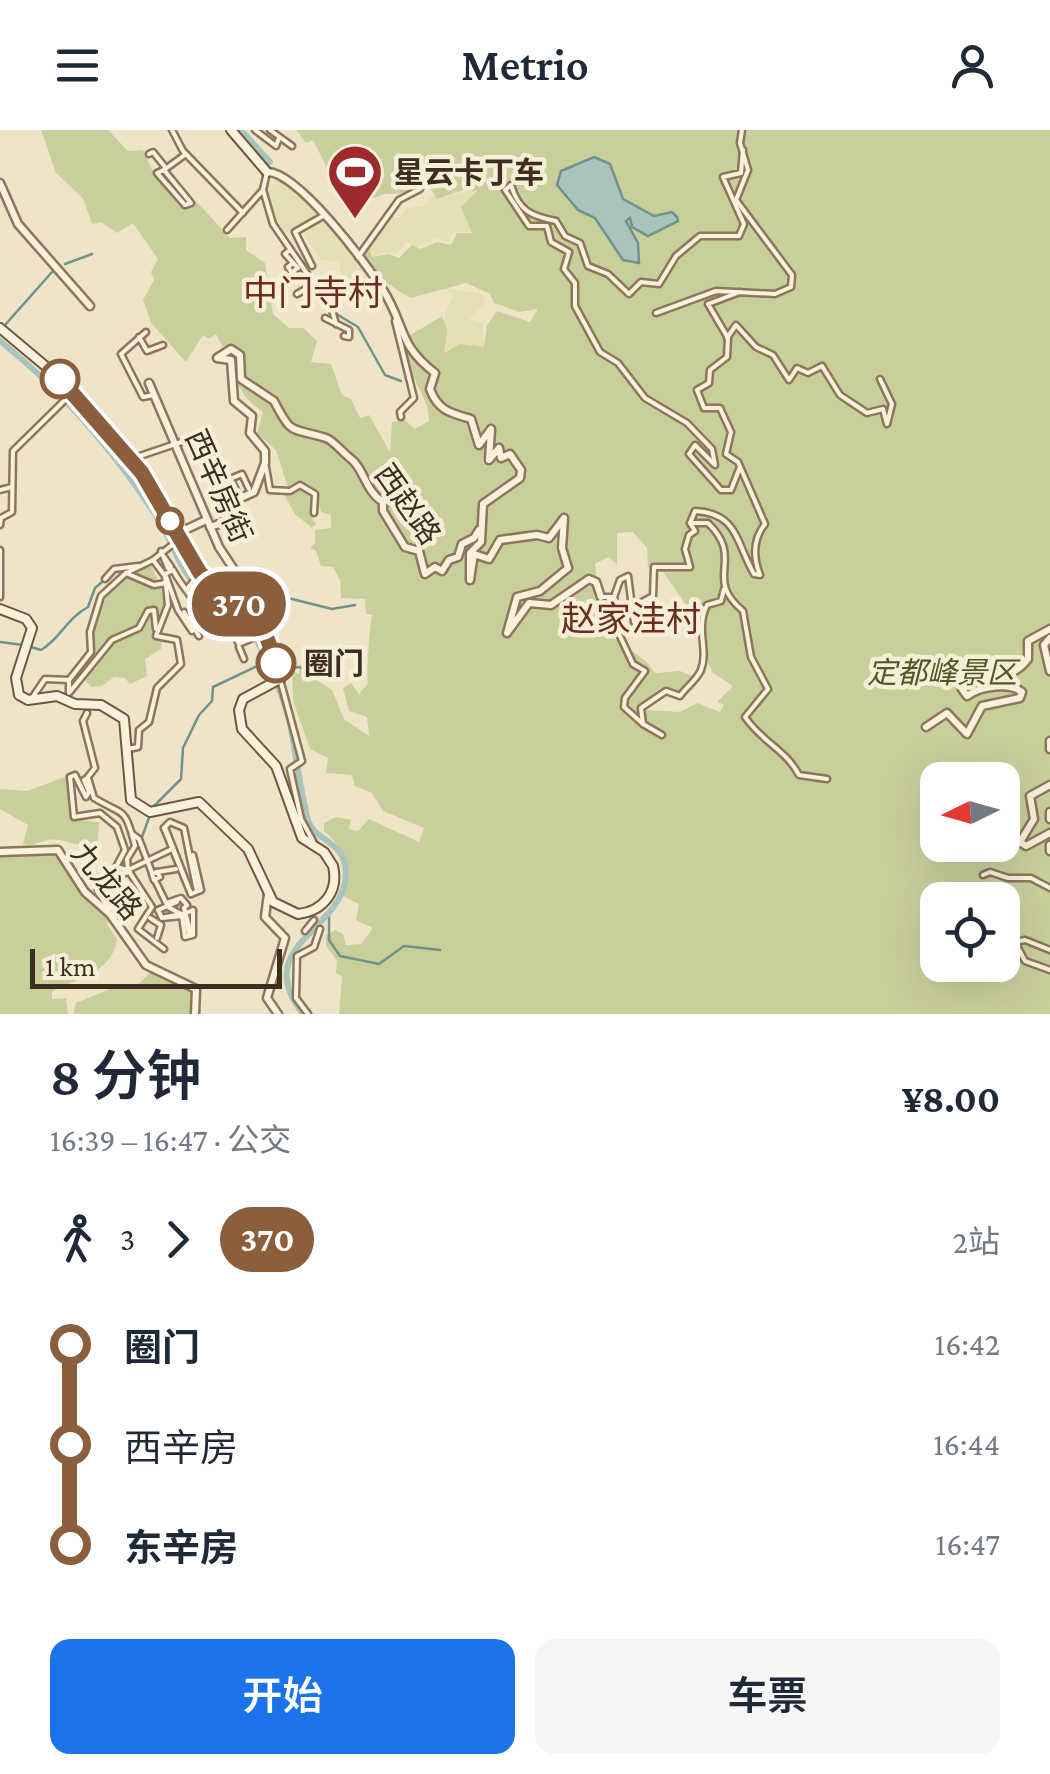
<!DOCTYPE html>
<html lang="zh">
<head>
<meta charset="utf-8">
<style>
	body { margin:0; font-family:"Crimson Pro","Noto Sans SC",serif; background:#f6f6f7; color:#1f2937; height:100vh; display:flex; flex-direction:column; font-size:38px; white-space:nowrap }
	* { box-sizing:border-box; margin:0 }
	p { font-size:32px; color:#747a83 }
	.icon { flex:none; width:55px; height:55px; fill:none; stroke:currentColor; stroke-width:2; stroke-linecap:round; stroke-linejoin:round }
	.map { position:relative; height:884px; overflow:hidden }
	.drawer { display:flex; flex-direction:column; background:#fff; flex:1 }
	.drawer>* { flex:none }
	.badge { padding:0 20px; border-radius:32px; font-size:35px; line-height:65px }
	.needle { width:65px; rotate:265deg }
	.fabs { position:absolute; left:920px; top:632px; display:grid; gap:20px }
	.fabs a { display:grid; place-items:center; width:100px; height:100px; border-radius:20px; background:#fff; box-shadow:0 10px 40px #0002; font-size:50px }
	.scale { position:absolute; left:30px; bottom:25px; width:252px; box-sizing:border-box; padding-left:10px; border:5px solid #3d2e20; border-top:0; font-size:28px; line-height:35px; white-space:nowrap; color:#3d2e20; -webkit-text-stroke:8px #f7eed8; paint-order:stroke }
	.map>.badge { position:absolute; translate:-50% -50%; box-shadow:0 0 0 5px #fff }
	.legs { display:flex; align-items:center; gap:15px; height:110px; padding:0 50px; font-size:32px }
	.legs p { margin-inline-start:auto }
	.headline { display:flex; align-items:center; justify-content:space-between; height:170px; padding:0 50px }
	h1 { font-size:55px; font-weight:600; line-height:75px }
	.primary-button { display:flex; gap:20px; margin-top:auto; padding:20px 50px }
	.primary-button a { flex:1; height:115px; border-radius:20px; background:#1a73e8; color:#fff; font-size:40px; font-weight:600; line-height:115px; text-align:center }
	.primary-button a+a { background:#f6f6f7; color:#1f2937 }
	ul { padding:0 50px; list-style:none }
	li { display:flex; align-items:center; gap:35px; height:100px; font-size:38px }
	li i { display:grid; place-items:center; width:15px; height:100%; margin:0 12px; background:currentColor }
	li i::after { content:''; width:25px; height:25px; margin:-12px; border:8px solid; border-radius:50%; background:#fff }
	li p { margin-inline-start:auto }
	li:first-child i { background:linear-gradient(#0000 50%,currentColor 0) }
	li:last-child i { background:linear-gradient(currentColor 50%,#0000 0) }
	header { display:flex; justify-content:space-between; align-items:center; height:130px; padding:0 50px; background:#fff; font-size:45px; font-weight:600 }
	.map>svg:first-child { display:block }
</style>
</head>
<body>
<header><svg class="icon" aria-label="menu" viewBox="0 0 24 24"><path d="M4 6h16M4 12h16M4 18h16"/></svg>Metrio<svg class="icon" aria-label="person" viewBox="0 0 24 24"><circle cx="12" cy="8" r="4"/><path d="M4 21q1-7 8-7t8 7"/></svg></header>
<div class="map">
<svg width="1050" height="884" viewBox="0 0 1050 884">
	<rect width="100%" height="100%" fill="#f0e4c8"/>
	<!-- farmland -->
	<g fill="#e6deb5">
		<polygon points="278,48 322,84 322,86 283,104 264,60"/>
		<polygon points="475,59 466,90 472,103 454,101 447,113 436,108 417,117 406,112 397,124 385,122 372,127 370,113 378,97 393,86 398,88 407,78 424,76 434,64 437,69"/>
		<polygon points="326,89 355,127 373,156 352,157 341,144 339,132 320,129 303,104"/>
		<polygon points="445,158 483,164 485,174 469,189 483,193 484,217 465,216 443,223 444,186 453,166"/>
	</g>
	<!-- green -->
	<g fill="#c9cf9b" fill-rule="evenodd">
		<path d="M41 0H108L128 21 143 20 152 40 181 75 197 72 230 108 246 107V120L265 133 273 184 289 198H303L317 211 311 232 331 234 342 265 351 269 360 288 369 285 390 322 392 292 404 289 415 299 429 291C429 263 401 239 404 209L442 186 447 200 444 223 460 214 484 217 487 195 497 181 530 192 538 179 520 182 494 173 490 164 466 153 411 168C396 161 369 140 359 126L369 113 372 127 389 124 399 128 412 115 421 119 437 112 451 115 457 103H472L461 77 477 61 463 60 437 69 426 51 413 63 385 64 358 73 326 36 313 10 306 13 296 0H1050V884H339L342 846 336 843 337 830 326 816V805L335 800 343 804 346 815 361 814 373 798 356 790 359 774 343 766C351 738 345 719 324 701V693L336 687 351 690 349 699 358 701 369 689 419 712 424 698 383 681 372 663 355 656 352 645 326 643 328 628 310 619 293 571 292 541 299 544 302 532 310 527 326 534 318 551 332 560 344 589 369 606 367 587 349 581 343 558 351 553 359 564 368 553C366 547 370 494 372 485L366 484 365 469 341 468 340 450 333 437 321 436 316 421 310 418 315 413V400L331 398V385L321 382 317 366 310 384 316 394 312 398 295 384 282 361 288 358 276 320 257 303 263 282C234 261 237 251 232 217L222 216 216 204 209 209 203 205 186 232 151 193 143 170 154 150 151 142 158 129 133 93 117 103 101 92 92 94 83 68 56 43ZM633 402 647 418 648 437 663 442 697 490 702 520 713 543 733 556 717 572 724 575 720 582 697 573 680 582 643 580 642 574 661 561 680 563 692 546 680 541 655 543 646 531 612 507 607 484 590 481 599 469 595 434 608 427 617 434V403ZM938 650H1002V715H938ZM938 770H1002V835H938Z"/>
		<path d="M151 435 166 469 161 519 145 529 147 546 130 554 125 548 114 547 102 556 91 557 85 550C91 502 97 449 151 435Z"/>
		<path d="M70 645V689L99 692 98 714C84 721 64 707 48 710 37 712 36 717 23 714L28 695 0 679V659L27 661Z"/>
		<path d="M57 721 80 763 111 790 107 794 117 809C112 844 77 847 52 862V869L66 868 68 884H0V724L31 726Z"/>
		<polygon points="152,841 195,858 193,884 73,884 76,873 115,857 134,858"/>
	</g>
	<!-- water -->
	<polygon fill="#a9c4bc" stroke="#6f938a" stroke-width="2.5" points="594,27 610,34 623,69 654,86 672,82 677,87 678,91 648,106 632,97 630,88 626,91 638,113 639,133 623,130 595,88 578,80 557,55 561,41"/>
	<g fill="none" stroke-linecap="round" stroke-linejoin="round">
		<!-- stream -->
		<g stroke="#6f938a" stroke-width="2.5">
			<polyline points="65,134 92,124"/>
			<polyline points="323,176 358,197 385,245 401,251"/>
			<polyline points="5,195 52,142"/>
			<polyline points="250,480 276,465 332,479 355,475"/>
			<polyline points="0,512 23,515"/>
			<path d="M31 517 41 520C60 509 67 488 88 477L95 458 115 441"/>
			<polyline points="281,539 299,537 314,543"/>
			<polyline points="153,677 181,649 183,618 199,585 212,571 213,557 266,532"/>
			<polyline points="142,707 150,685"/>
			<polyline points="329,785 329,810 340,826 379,834 404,816 440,820"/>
		</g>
		<!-- river -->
		<g stroke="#a9c4bc" stroke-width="6">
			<polyline points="241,0 270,32"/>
			<path d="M0 211C63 261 117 325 161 393 171 410 177 431 189 447 206 469 239 475 252 501 266 528 283 563 290 593 296 625 300 659 308 690 314 710 341 711 345 735 356 799 246 811 303 884"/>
		</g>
		<!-- minor casing -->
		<g stroke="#8d765c" stroke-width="9">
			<g id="minor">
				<polyline points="172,0 183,21 243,83"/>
				<polyline points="255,0 276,16 279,8"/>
				<polyline points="270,0 292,16"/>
				<polyline points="149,24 153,22 165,37"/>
				<polyline points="164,40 157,43 185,75"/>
				<polyline points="267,42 263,60 273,94 332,180 336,194"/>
				<polyline points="185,75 191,73 164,40 186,24"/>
				<polyline points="227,100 263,60"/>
				<polyline points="290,120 285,124 298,138"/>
				<polyline points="358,127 399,70 420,59 415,30"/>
				<polyline points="293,133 288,137 292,143 297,138"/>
				<polyline points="312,136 295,102 323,86"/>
				<polyline points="297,164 311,156"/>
				<polyline points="656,183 716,161 775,164 791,157 792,145 736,70 748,40 740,13 742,0"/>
				<polyline points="325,188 349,200 349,207 344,206"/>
				<polyline points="395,191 414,268 400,282 401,287"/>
				<polyline points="146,202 121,224 143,267 154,265"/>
				<polyline points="139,207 147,221 163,215"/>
				<polyline points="727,208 736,195 756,217 773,225 789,250 797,238 808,243 822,236 840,265 867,283 883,279 887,294 892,274 880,249"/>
				<polyline points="134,328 202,305 222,352"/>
				<polyline points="266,337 270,360 290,361 300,355 315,364 314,383"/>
				<path d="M740 337 731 360H721L689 324 695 315 715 335 712 319 687 293 645 268 618 233 600 222 575 176V153L564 139 569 122 551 112 547 96H529L505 60 511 55C519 81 531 86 556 91L565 106 580 113 588 136 608 144 629 164 641 152 659 154 676 126 700 106H739L744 94 723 47 741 43 743 20"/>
				<polyline points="231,350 238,364"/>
				<polyline points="221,353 228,367"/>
				<polyline points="0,360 12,357"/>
				<polyline points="222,369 216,355 242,344 249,359"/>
				<path d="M690 393H708C746 430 702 447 743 481L751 527 768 559 745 587C762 612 786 620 799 645L827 649"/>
				<polyline points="0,395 1,388 12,382 13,321 72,263"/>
				<polyline points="0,420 0,467"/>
				<polyline points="161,421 168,438 171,437 164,427"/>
				<polyline points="126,443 153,430"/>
				<polyline points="105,449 114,439 138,436"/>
				<polyline points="187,459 200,443"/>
				<path d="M193 466 218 485C209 490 200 495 192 501L178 480 165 444 173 440C182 457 195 471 207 488L216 500H232L239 514 264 503"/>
				<polyline points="603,467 614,467 620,450 628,446 634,492"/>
				<polyline points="614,467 619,504 633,534 645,541 625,568 624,577 643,594"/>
				<polyline points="192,477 202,494"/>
				<path d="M633 477 653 466 654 437H690L685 419 689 405 695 401 690 393 695 381C738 383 736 413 754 444L760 445C753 427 753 409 765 394L738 332 726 324 731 302 720 278H704L697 260 709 253 710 240 727 227 728 208 708 174 740 162"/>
				<polyline points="644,480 651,470"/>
				<polyline points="184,482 199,506"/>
				<polyline points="215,487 222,497 226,493 219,486"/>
				<polyline points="255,492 265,487 261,479"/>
				<polyline points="239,517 244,529"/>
				<polyline points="280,549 302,631 290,639 301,689 314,713"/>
				<polyline points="69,550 69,563 112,510 139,498 148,481 154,480 156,499"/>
				<polyline points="32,568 45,549 69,550 91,522 90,502 101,466 126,443 154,455 166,453"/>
				<polyline points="87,583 83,591 95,638 87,648"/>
				<path d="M662 605 643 594 641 578 666 561 680 566C686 557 697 550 701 540 709 519 695 500 707 475L721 471 724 459"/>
				<polyline points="128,619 138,617 139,600 149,592 157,558 181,534 177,510 156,506 168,475 165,446 153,430 177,411"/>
				<polygon points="164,698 166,700 191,764"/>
				<polyline points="164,698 170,692 184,698 189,723"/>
				<polyline points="132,704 139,709 152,743"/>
				<polyline points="189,723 197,761"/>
				<polygon points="157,742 160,747 154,750 152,744"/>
				<polyline points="157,742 176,739"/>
				<polyline points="983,745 990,742 1008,748 1031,748 1050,758"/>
				<path d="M155 750 168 777 181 784 182 786 185 807 193 805V780C185 785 172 785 162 788L182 786"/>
				<polyline points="191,764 201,760 193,725"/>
				<polyline points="167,773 181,768 187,775 184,778 191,804"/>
				<polyline points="119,783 106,776 93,749 130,742"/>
				<polyline points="185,783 189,805"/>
				<polyline points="150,788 161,795 157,808"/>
				<polyline points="162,788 158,780 177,772"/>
				<polyline points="305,801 314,790"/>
				<path d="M164 819 138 799 152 777 128 740 116 737 125 720 117 697 100 683 74 687 70 647 75 645 86 667 89 662 84 650 88 648 94 668C124 686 125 676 135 716L127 729 128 740 170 720"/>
				<polyline points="1050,820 1025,810 1015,812 1025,831 1050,840"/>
				<polyline points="308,884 296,868 297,826 314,817 320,799"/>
			</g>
		</g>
		<!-- tertiary casing -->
		<g stroke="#8d765c" stroke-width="11">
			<g id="tertiary">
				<path d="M267 42C297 41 367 134 383 160 406 196 397 214 435 243L430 259C438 281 451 283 471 289L479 315 491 299 489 330 499 318 501 328 510 324 521 340 520 348 483 374 481 412 470 423V450L474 424 489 429 500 410 537 405 549 408 564 388 562 418 568 438 540 461 517 467 507 503 529 473 551 475 589 449 596 452 601 467"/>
				<polyline points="0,53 18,94 90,176"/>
				<polyline points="149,253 219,417 256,473"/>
				<path d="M210 397 225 392V375L254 362 265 333V321L250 303 252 286 234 271 231 230 217 228 231 219 240 225 241 249 274 271C292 306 290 297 326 308 333 310 344 324 350 328 364 338 365 361 383 372V381L405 417 419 421 425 444 435 437 442 441 449 430 458 427 462 414 474 408 479 400"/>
				<polyline points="176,404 206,390"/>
				<polyline points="1050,508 1044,515 1050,541"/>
				<path d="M926 597 947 583 967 604 982 576 1020 568 1022 562C1009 552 981 556 967 566L962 559 974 545C997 544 1012 550 1028 529V511L1050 499"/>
				<polyline points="1050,611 1050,619"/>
				<polyline points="1050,655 1030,666 1034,689 1020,712 1026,716 1050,703"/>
				<polyline points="1050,682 1050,689"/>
				<polyline points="1050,715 1050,721"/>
				<polyline points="0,722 58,720 85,762 110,784 146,835 196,859 195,884"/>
				<polyline points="268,764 265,787 285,808 267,868 278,884"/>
			</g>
		</g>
		<!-- secondary casing -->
		<g stroke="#6f573f" stroke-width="12">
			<g id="secondary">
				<polyline points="231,0 267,42"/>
				<path d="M0 198 56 245 132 329 200 443 266 500 280 549 243 569 239 580 242 599 276 636 302 708 324 722 333 736C339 761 324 781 298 784L273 772 248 719 199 672 150 682 131 670 124 589 101 575 75 574 57 566 28 570 19 565 16 548 32 498 26 489 0 479"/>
			</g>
		</g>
		<!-- minor -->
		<use href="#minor" stroke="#faf1dc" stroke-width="4"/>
		<!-- tertiary -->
		<use href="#tertiary" stroke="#faf1dc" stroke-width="6"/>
		<!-- secondary -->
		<use href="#secondary" stroke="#faf1dc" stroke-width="8"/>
	</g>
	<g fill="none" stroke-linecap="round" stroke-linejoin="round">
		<!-- line-1 casing -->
		<g stroke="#fff" stroke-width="22">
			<polyline id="line-1" points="60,249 142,343 200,443 262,494 276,533"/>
		</g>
		<!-- line-1 -->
		<use href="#line-1" stroke="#8b5e3c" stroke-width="15"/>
	</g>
	<!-- icons -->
	<defs>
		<g id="stadium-pin" transform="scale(2.875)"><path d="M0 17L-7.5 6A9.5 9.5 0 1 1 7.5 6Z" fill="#9e2a2b" stroke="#f7eed8"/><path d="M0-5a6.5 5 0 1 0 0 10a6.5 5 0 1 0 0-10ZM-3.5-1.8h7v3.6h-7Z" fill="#fff"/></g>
	</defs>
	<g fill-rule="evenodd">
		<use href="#stadium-pin" x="355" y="42"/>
	</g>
	<!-- markers -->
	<g fill="#fff" stroke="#8b5e3c" stroke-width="5">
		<circle cx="60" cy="249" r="18"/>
		<circle cx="170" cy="391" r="12"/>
		<circle cx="276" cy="533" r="18"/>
	</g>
	<g text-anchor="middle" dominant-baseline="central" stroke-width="9" stroke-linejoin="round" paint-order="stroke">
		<!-- poi labels -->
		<g font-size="30" font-weight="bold" fill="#3d2e20" stroke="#f7eed8" text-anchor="start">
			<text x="394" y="42">星云卡丁车</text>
		</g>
		<!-- street labels -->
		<g font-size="30" fill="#3d2e20" stroke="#f7eed8">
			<text transform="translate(219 356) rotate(66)">西辛房街</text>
			<text transform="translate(408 374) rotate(55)">西赵路</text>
			<text transform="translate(107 751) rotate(50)">九龙路</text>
		</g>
		<!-- stop labels -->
		<g font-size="30" font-weight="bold" fill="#3d2e20" stroke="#f7eed8" text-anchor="start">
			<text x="304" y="533">圈门</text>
		</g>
		<!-- park labels -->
		<g font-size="30" font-style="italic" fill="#4d5a26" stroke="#f7eed8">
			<text x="942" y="542">定都峰景区</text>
		</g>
		<!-- quarter labels -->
		<g font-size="35" fill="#6b2e1e" stroke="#f7eed8">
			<text x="313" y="163">中门寺村</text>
			<text x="631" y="489">赵家洼村</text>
		</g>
	</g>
</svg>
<div class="fabs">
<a><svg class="needle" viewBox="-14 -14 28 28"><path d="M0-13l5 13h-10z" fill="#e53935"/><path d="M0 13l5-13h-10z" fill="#747a83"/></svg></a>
<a><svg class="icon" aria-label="locate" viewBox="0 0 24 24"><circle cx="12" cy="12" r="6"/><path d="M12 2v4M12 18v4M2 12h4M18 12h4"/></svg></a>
</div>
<div class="scale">1 km</div>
<b class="badge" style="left:239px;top:474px;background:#8b5e3c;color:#fff">370</b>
</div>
<section class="drawer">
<div class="headline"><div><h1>8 分钟</h1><p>16:39 – 16:47 · 公交</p></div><b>¥8.00</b></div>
<div class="legs"><svg class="icon" aria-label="walk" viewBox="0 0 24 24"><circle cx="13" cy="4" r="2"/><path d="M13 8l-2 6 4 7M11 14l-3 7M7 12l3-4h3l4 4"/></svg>3<svg class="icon" aria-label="forward" viewBox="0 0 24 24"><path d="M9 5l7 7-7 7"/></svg><b class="badge" style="background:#8b5e3c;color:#fff">370</b><p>2站</p></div>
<ul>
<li><i style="color:#8b5e3c"></i><b>圈门</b><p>16:42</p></li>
<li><i style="color:#8b5e3c"></i><span>西辛房</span><p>16:44</p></li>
<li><i style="color:#8b5e3c"></i><b>东辛房</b><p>16:47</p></li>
</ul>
<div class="primary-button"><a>开始</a><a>车票</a></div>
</section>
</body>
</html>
